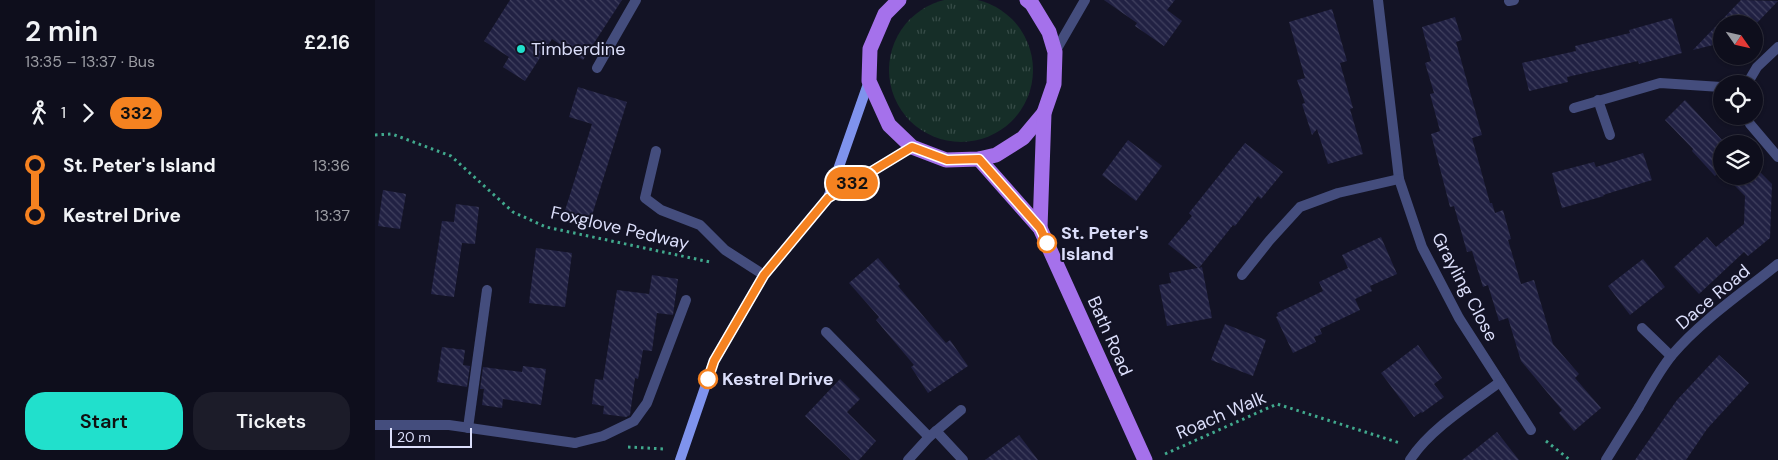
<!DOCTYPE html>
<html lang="en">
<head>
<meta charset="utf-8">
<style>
	body { margin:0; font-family:"DM Sans",sans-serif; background:#1c1c29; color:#f1f3f6; height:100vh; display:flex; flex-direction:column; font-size:19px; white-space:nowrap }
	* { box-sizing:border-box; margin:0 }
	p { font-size:16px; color:#9b9ca3 }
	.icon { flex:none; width:28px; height:28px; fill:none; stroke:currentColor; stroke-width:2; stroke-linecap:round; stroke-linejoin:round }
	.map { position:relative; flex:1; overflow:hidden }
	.details { display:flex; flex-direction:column; background:#0e0e1c; width:375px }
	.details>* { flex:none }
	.badge { padding:0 10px; border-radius:16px; font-size:18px; line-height:32px }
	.needle { width:32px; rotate:124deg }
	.fabs { position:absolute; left:1338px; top:15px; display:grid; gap:10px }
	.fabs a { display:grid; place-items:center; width:50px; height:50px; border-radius:50%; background:#0e0e1c; box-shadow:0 1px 4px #0004,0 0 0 1px #2e2e3b; font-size:25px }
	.scale { position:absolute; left:15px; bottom:12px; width:82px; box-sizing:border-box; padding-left:5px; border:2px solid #dbdefa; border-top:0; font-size:14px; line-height:18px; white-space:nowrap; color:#dbdefa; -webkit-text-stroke:4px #131325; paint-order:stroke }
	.map>.badge { position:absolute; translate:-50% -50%; box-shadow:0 0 0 2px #fff }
	.legs { display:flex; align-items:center; gap:8px; height:55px; padding:0 25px; font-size:16px }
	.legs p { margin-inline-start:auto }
	.overview { display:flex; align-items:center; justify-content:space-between; height:85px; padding:0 25px }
	h1 { font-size:28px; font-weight:600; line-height:38px }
	.action { display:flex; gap:10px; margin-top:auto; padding:10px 25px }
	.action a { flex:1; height:58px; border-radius:20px; background:#21e0cc; color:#111; font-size:20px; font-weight:600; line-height:58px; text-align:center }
	.action a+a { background:#1c1c29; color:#f1f3f6 }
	ul { padding:0 25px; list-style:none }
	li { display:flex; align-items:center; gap:18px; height:50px; font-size:19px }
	li i { display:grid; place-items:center; width:8px; height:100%; margin:0 6px; background:currentColor }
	li i::after { content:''; width:12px; height:12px; margin:-6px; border:4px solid; border-radius:50%; background:#0e0e1c }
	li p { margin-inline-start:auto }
	li:first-child i { background:linear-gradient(#0000 50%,currentColor 0) }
	li:last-child i { background:linear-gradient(currentColor 50%,#0000 0) }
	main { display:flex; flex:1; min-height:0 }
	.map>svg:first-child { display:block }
</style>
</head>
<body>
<main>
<section class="details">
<div class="overview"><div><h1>2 min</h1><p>13:35 – 13:37 · Bus</p></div><b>£2.16</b></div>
<div class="legs"><svg class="icon" aria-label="walk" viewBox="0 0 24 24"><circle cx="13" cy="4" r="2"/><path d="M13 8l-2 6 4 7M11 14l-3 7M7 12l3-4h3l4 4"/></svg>1<svg class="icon" aria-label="forward" viewBox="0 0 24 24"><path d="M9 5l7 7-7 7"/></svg><b class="badge" style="background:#f58220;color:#111">332</b></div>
<ul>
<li><i style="color:#f58220"></i><b>St. Peter's Island</b><p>13:36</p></li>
<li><i style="color:#f58220"></i><b>Kestrel Drive</b><p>13:37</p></li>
</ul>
<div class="action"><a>Start</a><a>Tickets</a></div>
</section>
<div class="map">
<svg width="1403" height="460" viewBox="0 0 1403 460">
	<defs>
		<pattern id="grass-tufts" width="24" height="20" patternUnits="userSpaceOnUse" patternTransform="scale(1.25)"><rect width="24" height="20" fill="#162e28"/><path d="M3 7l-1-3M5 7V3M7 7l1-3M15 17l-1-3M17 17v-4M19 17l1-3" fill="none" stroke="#374c48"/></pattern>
		<pattern id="building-back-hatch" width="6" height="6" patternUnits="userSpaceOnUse" patternTransform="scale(1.25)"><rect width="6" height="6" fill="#212143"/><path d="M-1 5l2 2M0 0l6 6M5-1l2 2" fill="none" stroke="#41415f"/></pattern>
	</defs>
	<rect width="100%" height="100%" fill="#131325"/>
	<!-- grass -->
	<circle fill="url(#grass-tufts)" cx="586" cy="70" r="72"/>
	<!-- building -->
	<g fill="url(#building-back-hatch)">
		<polygon points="135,0 247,0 208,60 177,39 150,81 128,67 134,57 109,41"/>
		<polygon points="729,0 800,0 792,10 807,21 789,46 760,26 762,23"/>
		<polygon points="1366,0 1403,1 1379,26 1379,24 1346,24 1346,43 1318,50"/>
		<polygon points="957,9 972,61 965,63 978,108 975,109 988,154 953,164 942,129 937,135 927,104 930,103 922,80 930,78 914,22"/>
		<polygon points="1080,17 1087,40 1081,42 1107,135 1097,138 1115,203 1117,203 1120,213 1128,210 1136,239 1133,240 1146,284 1159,280 1178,344 1204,374 1200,378 1226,408 1199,431 1184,413 1187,410 1146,361 1133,318 1124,321 1113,285 1108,287 1097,251 1092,252 1079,206 1075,207 1056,134 1065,131 1055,94 1059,93 1050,63 1056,61 1047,27"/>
		<polygon points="1297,18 1307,53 1264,64 1263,61 1192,77 1193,82 1154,91 1147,63 1201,51 1200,46 1255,33 1254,30"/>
		<polygon points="203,87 252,102 214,225 188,217 217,124 194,117"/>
		<polygon points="1310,100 1347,140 1351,137 1357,144 1346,144 1346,172 1345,171 1340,176 1317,151 1318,149 1290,120"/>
		<polygon points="753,140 787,166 761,201 727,175"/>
		<polygon points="870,143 908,172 886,199 883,196 860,226 858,225 824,268 827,267 837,318 792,326 784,285 796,283 794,273 823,268 793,244 817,216 814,213"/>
		<polygon points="1268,153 1277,180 1228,195 1229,196 1187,208 1177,173 1219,162 1221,167"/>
		<polygon points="1379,166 1397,184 1395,238 1373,256 1369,252 1324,294 1299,267 1332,237 1341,247 1369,224 1370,196 1350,176 1379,176"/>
		<polygon points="8,190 31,194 25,229 3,226"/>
		<polygon points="81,204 104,207 100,244 87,243 79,297 56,294 67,221 79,222"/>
		<polygon points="1006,237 1022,274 995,286 997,291 980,299 985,310 945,329 947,334 939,337 941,342 918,353 901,317 903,316 902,313 948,291 944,282 973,268 967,255"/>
		<polygon points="161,248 197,253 190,307 154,303"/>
		<polygon points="503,258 525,284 523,286 571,343 575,340 593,366 553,393 536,367 539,365 501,320 504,317 474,283"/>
		<polygon points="1268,259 1290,287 1255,315 1233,286"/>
		<polygon points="277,275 303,279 298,315 282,313 277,351 268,350 263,379 260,378 255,415 251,417 228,414 229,406 217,404 220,379 228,380 242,290 274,294"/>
		<polygon points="850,324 891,340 878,376 836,360"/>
		<polygon points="1043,345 1067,378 1059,384 1069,397 1047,413 1046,412 1039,417 1006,373"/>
		<polygon points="67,347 90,350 88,365 95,366 92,387 62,382"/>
		<polygon points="1344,355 1374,383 1332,429 1311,460 1260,460 1302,400"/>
		<polygon points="148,366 171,369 166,405 128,399 127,408 107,405 109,389 105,389 108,367 147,372"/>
		<polygon points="465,379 485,399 472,412 501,441 484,460 476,460 430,416"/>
		<polygon points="1122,432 1144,460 1087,460"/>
		<polygon points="644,435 663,460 610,460"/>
	</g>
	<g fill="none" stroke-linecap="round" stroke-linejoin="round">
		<!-- path -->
		<g stroke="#41a98d" stroke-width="3" stroke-dasharray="2.5 4" stroke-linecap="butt">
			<polyline points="0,135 17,134 76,156 138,212 171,227 335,262"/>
			<polyline points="1171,441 1195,460"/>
			<polyline points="253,447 289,449"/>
			<polyline points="790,454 902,404 1025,443"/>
		</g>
		<!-- lane -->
		<g stroke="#444d7d" stroke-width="10">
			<polyline points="1134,1 1139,0"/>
			<polyline points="222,68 261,0"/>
			<polyline points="281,151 270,198 286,210 325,225 350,250 389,275"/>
			<polyline points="451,332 554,437"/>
			<polyline points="93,428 112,290"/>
			<polyline points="200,443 228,436 259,421 272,403 311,300"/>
			<polyline points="1231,460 1264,407"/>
		</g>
		<!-- street -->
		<g stroke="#444d7d" stroke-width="10">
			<polyline points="1003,0 1024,179 1047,247 1084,318 1156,430"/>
			<polyline points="680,52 710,0"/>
			<polyline points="1372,84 1382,67 1403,47"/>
			<polyline points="1223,100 1235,135"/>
			<polyline points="1199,108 1285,83 1346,87"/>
			<polyline points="1372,116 1375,124 1403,157"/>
			<polyline points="867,275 894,241 925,207 963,193 1024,179"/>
			<polyline points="1267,328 1296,356"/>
			<path d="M1264 407C1274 390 1284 371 1297 355 1327 320 1367 293 1403 264"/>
			<polyline points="0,425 74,425 200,443"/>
			<polyline points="561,431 588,460"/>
			<polyline points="533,460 554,437 586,410"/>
			<path d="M1035 460C1054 430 1095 404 1125 382"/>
		</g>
		<!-- secondary -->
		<g stroke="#7f93ed" stroke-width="10">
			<polyline points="453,198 494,81"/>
			<polyline points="305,460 339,361 389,275 453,198 537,147"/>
		</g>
		<!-- primary -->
		<g stroke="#a571eb" stroke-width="15">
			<polyline points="524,0 510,14 495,49 494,81 514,125 537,147 571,160 604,159 621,155 648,138 669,113"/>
			<polyline points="652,0 657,4 674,32 680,52 679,84 669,113 665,228"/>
			<polyline points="604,159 665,228 770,460"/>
		</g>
	</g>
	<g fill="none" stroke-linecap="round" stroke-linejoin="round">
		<!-- line-1 casing -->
		<g stroke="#fff" stroke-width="11">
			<polyline id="line-1" points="333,379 339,361 389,275 453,198 537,147 572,160 604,159 665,228 672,243"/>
		</g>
		<!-- line-1 -->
		<use href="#line-1" stroke="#f58220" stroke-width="8"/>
	</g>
	<!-- markers -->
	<circle fill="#21e0cc" stroke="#131325" stroke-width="2" cx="146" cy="49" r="5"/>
	<g fill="#fff" stroke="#f58220" stroke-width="2.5">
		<circle cx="672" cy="243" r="9"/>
		<circle cx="333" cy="379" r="9"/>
	</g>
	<g text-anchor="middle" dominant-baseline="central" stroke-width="4" stroke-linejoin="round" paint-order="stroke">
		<!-- poi labels -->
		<g font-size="18" fill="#dbdefa" stroke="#131325" text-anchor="start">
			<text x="156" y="49">Timberdine</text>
		</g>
		<!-- street labels -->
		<g font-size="18" fill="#dbdefa" stroke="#131325">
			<text transform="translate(245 228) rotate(13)">Foxglove Pedway</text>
			<text transform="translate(1090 287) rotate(62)">Grayling Close</text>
			<text transform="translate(1338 297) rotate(-40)">Dace Road</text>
			<text transform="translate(735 336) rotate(66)">Bath Road</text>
			<text transform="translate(846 415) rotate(-23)">Roach Walk</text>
		</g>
		<!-- stop labels -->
		<g font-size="18" font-weight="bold" fill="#dbdefa" stroke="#131325" text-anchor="start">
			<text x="686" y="233">St. Peter's<tspan x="686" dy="21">Island</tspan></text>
			<text x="347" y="379">Kestrel Drive</text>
		</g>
	</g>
</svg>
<div class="fabs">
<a><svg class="needle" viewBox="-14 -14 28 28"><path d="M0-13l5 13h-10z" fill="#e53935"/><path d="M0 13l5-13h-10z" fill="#9b9ca3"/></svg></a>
<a><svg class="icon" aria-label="locate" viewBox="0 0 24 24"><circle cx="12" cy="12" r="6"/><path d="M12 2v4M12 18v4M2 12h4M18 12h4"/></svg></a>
<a><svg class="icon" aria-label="layers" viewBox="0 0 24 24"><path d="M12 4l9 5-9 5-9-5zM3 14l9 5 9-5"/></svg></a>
</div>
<div class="scale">20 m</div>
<b class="badge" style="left:477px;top:183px;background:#f58220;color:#111">332</b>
</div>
</main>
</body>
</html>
